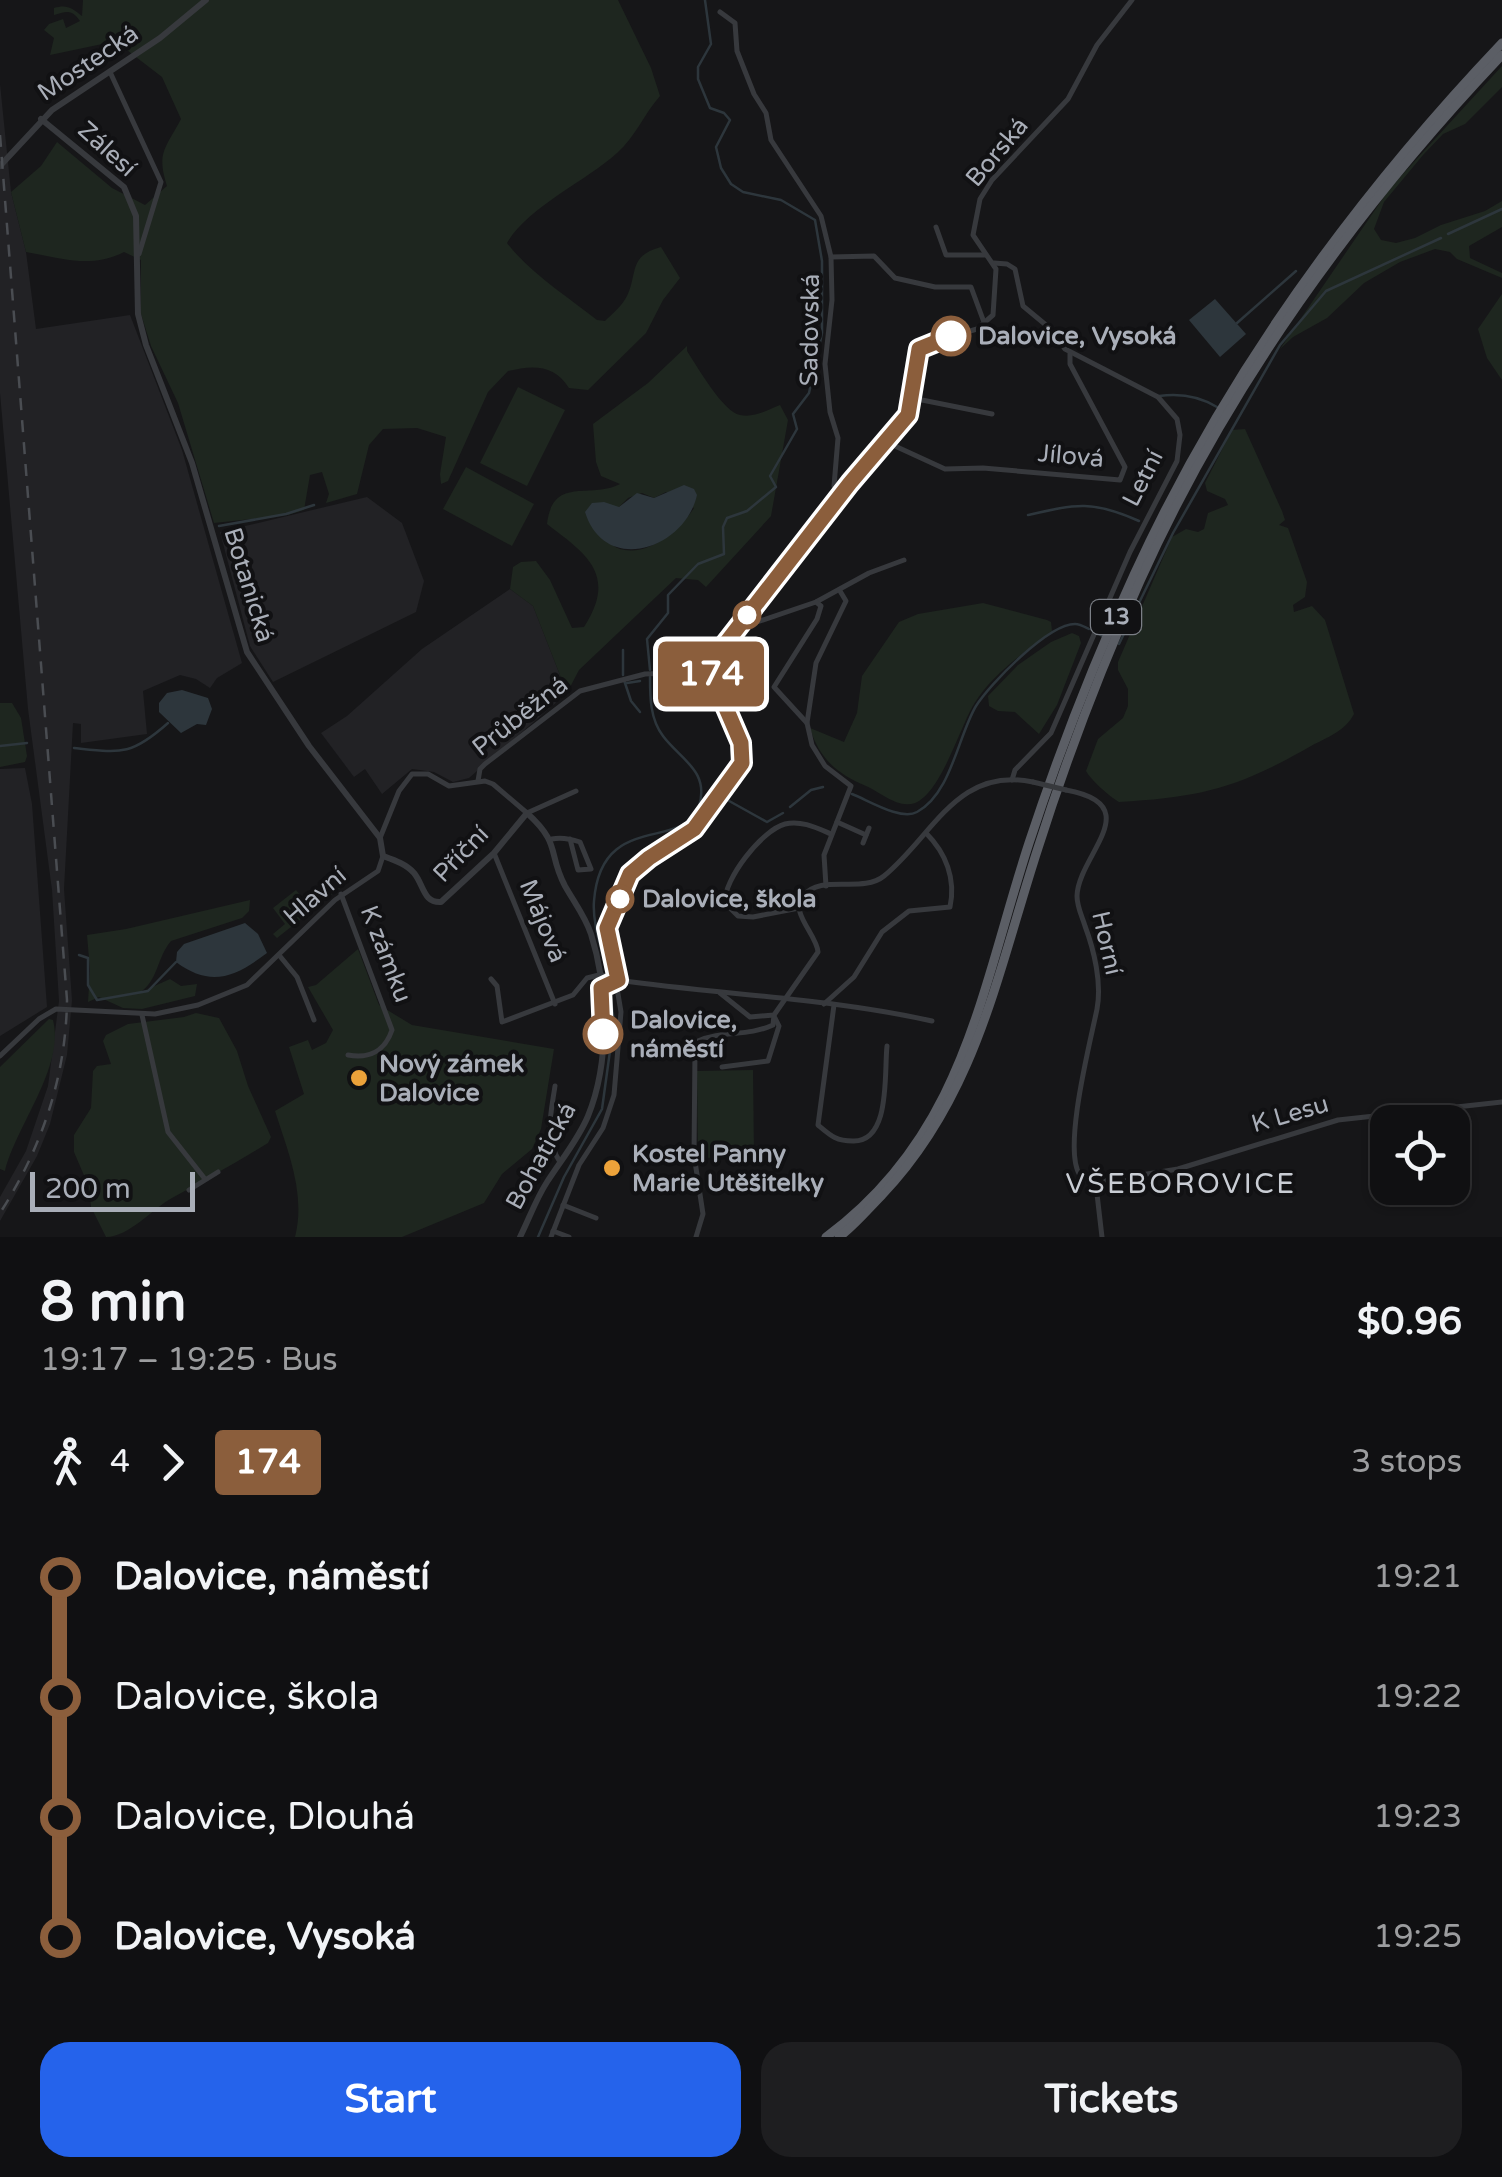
<!DOCTYPE html>
<html lang="en">
<head>
<meta charset="utf-8">
<style>
	body { margin:0; font-family:"Varela Round",sans-serif; background:#1e1e20; color:#f1f3f6; height:100vh; display:flex; flex-direction:column; font-size:38px; white-space:nowrap }
	* { box-sizing:border-box; margin:0 }
	p { font-size:32px; color:#9c9d9f }
	.icon { flex:none; width:55px; height:55px; fill:none; stroke:currentColor; stroke-width:2; stroke-linecap:round; stroke-linejoin:round }
	.map { position:relative; height:1237px; overflow:hidden }
	.side { display:flex; flex-direction:column; background:#101012; flex:1 }
	.side>* { flex:none }
	.badge { padding:0 20px; border-radius:8px; font-size:35px; line-height:65px }
	.fabs { position:absolute; left:1370px; top:1105px; display:grid; gap:20px }
	.fabs a { display:grid; place-items:center; width:100px; height:100px; border-radius:20px; background:#101012; box-shadow:0 2px 8px #0004,0 0 0 2px #303032; font-size:50px }
	.scale { position:absolute; left:30px; bottom:25px; width:165px; box-sizing:border-box; padding-left:10px; border:5px solid #a9aeb8; border-top:0; font-size:28px; line-height:35px; white-space:nowrap; color:#a9aeb8; -webkit-text-stroke:8px #111113; paint-order:stroke }
	.map>.badge { position:absolute; translate:-50% -50%; box-shadow:0 0 0 5px #fff }
	.legs { display:flex; align-items:center; gap:15px; height:110px; padding:0 40px; font-size:32px }
	.legs p { margin-inline-start:auto }
	.head { display:flex; align-items:center; justify-content:space-between; height:170px; padding:0 40px }
	h1 { font-size:55px; font-weight:800; line-height:75px }
	.cta { display:flex; gap:20px; margin-top:auto; padding:20px 40px }
	.cta a { flex:1; height:115px; border-radius:30px; background:#2563eb; color:#fff; font-size:40px; font-weight:800; line-height:115px; text-align:center }
	.cta a+a { background:#1e1e20; color:#f1f3f6 }
	ul { padding:0 40px; list-style:none }
	li { display:flex; align-items:center; gap:35px; height:120px; font-size:38px }
	li i { display:grid; place-items:center; width:15px; height:100%; margin:0 12px; background:currentColor }
	li i::after { content:''; width:25px; height:25px; margin:-12px; border:8px solid; border-radius:50%; background:#101012 }
	li p { margin-inline-start:auto }
	li:first-child i { background:linear-gradient(#0000 50%,currentColor 0) }
	li:last-child i { background:linear-gradient(currentColor 50%,#0000 0) }
	.map>svg:first-child { display:block }
</style>
</head>
<body>
<div class="map">
<svg width="1502" height="1237" viewBox="0 0 1502 1237">
	<rect width="100%" height="100%" fill="#161618"/>
	<!-- built -->
	<g fill="#222225">
		<polygon points="0,84 11,192 26,252 36,329 130,315 182,450 242,663 217,678 210,688 196,679 180,675 143,691 147,734 81,743 81,724 73,723 64,889 72,1000 67,1055 50,1124 37,1156 0,1221 0,1197 26,1151 48,1086 59,1001 52,890 28,709 0,393"/>
		<polygon points="367,497 402,523 424,581 416,612 273,682 250,646 220,532"/>
		<polygon points="510,589 533,606 567,693 469,778 453,782 434,772 412,769 382,794 365,769 354,777 321,733 347,716 422,649"/>
		<polygon points="25,768 32,804 47,1007 0,1036 0,769"/>
	</g>
	<!-- green -->
	<g fill="#1e261f" fill-rule="evenodd">
		<path d="M83 0H618L651 68 660 96C644 114 636 136 617 153 586 181 528 207 507 243 531 274 567 296 597 320L605 321C613 313 622 306 627 296 638 273 628 256 661 247L680 278 663 300 646 333 588 390 569 388C554 364 533 365 508 371L488 392 448 481 441 484 440 474 446 437 417 428 383 429 369 445 357 494 326 503 329 494 322 472 310 475 304 510 288 515 214 523 178 403 151 346 141 314V260L124 252C91 269 61 258 26 252L11 192 41 166 57 142 112 188 145 205 167 186C156 152 166 148 181 119L162 77 119 44 107 43 50 55 54 38 44 30 49 24 63 19 66 28 80 21C72 9 66 11 54 15V8C67 4 72 8 82 16Z"/>
		<polygon points="1502,66 1502,87 1465,124 1443,134 1423,155 1384,202 1374,229 1381,240 1396,243 1415,238 1441,225 1485,211 1502,201 1502,227 1469,246 1470,258 1502,273 1502,278 1457,259 1450,252 1435,249 1400,262 1364,283 1327,318 1293,337 1280,349 1390,188"/>
		<polygon points="1502,294 1502,380 1487,358 1478,329"/>
		<path d="M687 346V351C697 366 723 412 740 415 754 418 768 410 780 405L788 420 771 516 706 587 698 580 676 578 579 670 567 693 533 606 510 589 513 567 521 562 536 561 550 580 572 628 584 627C618 574 586 554 547 524 553 475 589 500 620 484L601 476 596 462 593 424 648 383ZM666 492 694 508C680 529 652 554 625 550 613 549 606 539 598 532L613 507H619L628 498 642 493 654 498Z"/>
		<polygon points="518,387 565,410 527,486 480,463"/>
		<path d="M1245 429 1282 511 1285 520 1279 525 1288 528 1307 582 1305 597 1293 605 1294 612 1312 606 1325 620 1354 714C1345 731 1328 737 1311 746 1238 788 1202 797 1119 802 1109 796 1091 780 1086 771L1098 739 1123 718 1128 706V689L1118 670V662L1172 537 1186 529 1198 532 1204 529 1208 513 1228 505 1225 499 1207 491 1205 483 1232 430Z"/>
		<polygon points="466,467 534,504 512,546 443,509"/>
		<path d="M983 603 1047 620 1051 622 1052 631C1024 653 993 673 974 704 960 727 941 793 915 803 898 809 880 792 866 786 837 774 819 758 810 728L844 742 857 713 862 676 899 622 918 614Z"/>
		<polygon points="1072,633 1079,636 1081,643 1057,705 1039,734 1015,712 998,711 989,706 988,696 1018,665 1051,642"/>
		<polygon points="0,703 12,703 21,718 27,756 25,762 0,767"/>
		<polygon points="345,877 349,881 277,938 273,934 285,924 273,908 296,890 309,906"/>
		<path d="M250 900 249 911 242 918 171 941C157 957 158 982 139 993L170 979 181 986 197 984 195 996 142 1009 123 1008 99 997 88 1002 90 970 87 935 126 929Z"/>
		<path d="M358 949 379 1005 412 1025 554 1049 541 1129 532 1149 502 1174 484 1203 402 1237H295C306 1194 288 1152 275 1111L304 1094 289 1047 308 1040 312 1050 326 1043 333 1030 308 987 316 985Z"/>
		<path d="M196 1013 219 1018 237 1051 248 1086 271 1137 268 1143C237 1162 205 1180 172 1198 152 1209 129 1237 106 1237L91 1207 89 1187 74 1152V1135L91 1108 93 1071 97 1066 111 1064 103 1041 106 1035 128 1024 184 1017Z"/>
		<path d="M49 1019 53 1020C65 1067 16 1126 5 1171L0 1169V1067Z"/>
		<polygon points="753,1070 754,1157 698,1158 697,1071"/>
	</g>
	<!-- water -->
	<g fill="#2d363c">
		<polygon points="1215,299 1246,334 1220,357 1189,320"/>
		<path d="M684 485 694 489 697 495C685 549 605 576 585 512L592 503 604 502 619 507 637 493 654 498Z"/>
		<polygon points="182,690 208,698 212,709 206,725 197,724 181,733 159,712 159,703 167,693"/>
		<path d="M245 923 258 934 267 953C235 977 211 988 176 962L177 952 184 944Z"/>
	</g>
	<g fill="none" stroke-linecap="round" stroke-linejoin="round">
		<!-- stream -->
		<g stroke="#2d363c" stroke-width="2.5">
			<polyline points="1448,234 1502,209"/>
			<polyline points="1237,323 1296,271"/>
			<path d="M1159 396C1180 393 1199 396 1217 407"/>
			<path d="M1028 515C1076 504 1092 500 1139 521"/>
			<polyline points="219,526 286,514 314,505"/>
			<polyline points="1098,633 1102,636"/>
			<polyline points="1119,644 1173,533 1280,345 1326,291 1441,238"/>
			<polyline points="623,650 623,675"/>
			<polyline points="650,670 647,639 668,613 668,595 698,564 724,554 723,527 727,518 747,511 776,487 770,476 797,429 793,414 809,393 822,333 822,261 815,220 781,200 743,192 731,184 721,168 716,147 730,120 724,113 710,108 698,79 698,67 711,44 705,0"/>
			<polyline points="624,680 631,701 640,712"/>
			<polyline points="627,683 640,681"/>
			<polyline points="0,746 27,743"/>
			<path d="M74 748C121 753 131 756 168 723"/>
			<path d="M852 794C868 800 901 821 917 812 951 794 958 736 976 706 990 684 1048 624 1075 624 1080 624 1085 627 1089 629"/>
			<polyline points="722,797 767,822 783,813"/>
			<polyline points="790,807 811,790 823,787"/>
			<polyline points="79,955 88,958 88,985 97,1000 148,991 176,962"/>
			<path d="M608 976C603 952 592 925 594 901 601 810 684 852 699 806 710 771 680 759 663 736 650 719 650 697 650 677"/>
			<polyline points="538,1237 564,1177 602,1109 614,1022 609,984"/>
		</g>
		<!-- minor -->
		<g stroke="#37393d" stroke-width="5">
			<polyline points="720,12 735,23 737,51 754,94 766,113 771,140 821,216 831,257 832,300 825,364 830,412 838,438 834,486 839,497"/>
			<polyline points="110,72 161,182 139,254"/>
			<polyline points="936,227 946,255 986,255"/>
			<polyline points="831,257 874,256 895,278 935,287 971,287 985,325"/>
			<polyline points="994,263 1007,264 1015,269 1023,306 1052,330 1065,349 1158,397 1177,419 1180,435 1177,461 1130,552 1051,733 1015,770 1012,780"/>
			<polyline points="912,398 992,414"/>
			<polyline points="884,441 945,469 983,468 1120,480 1125,467 1070,364 1070,354"/>
			<polyline points="816,602 869,573 904,560"/>
			<polyline points="740,623 757,622 816,602 821,606 817,619 774,687 807,723 812,745 825,766 851,786 824,855 826,886"/>
			<polyline points="807,723 816,663 846,601 840,591"/>
			<polyline points="478,781 480,769 485,764 580,691 645,674 700,672 708,666 850,483 907,415 919,349 925,344 977,329 993,315 996,269 973,235 980,199 992,180 1068,99 1097,45 1132,0"/>
			<path d="M1066 790C1149 805 1078 855 1077 896 1077 907 1082 916 1085 926 1094 950 1102 983 1097 1009 1091 1039 1062 1150 1080 1175 1083 1178 1088 1181 1092 1183"/>
			<polyline points="837,822 866,835"/>
			<polyline points="380,838 399,791 412,774 428,774 449,786 485,781 493,784 527,813 576,791"/>
			<path d="M552 839C561 837 571 839 580 842L591 869 578 870 570 839"/>
			<polyline points="863,843 869,828"/>
			<polyline points="494,853 555,1004"/>
			<path d="M341 894 392 1030C385 1051 369 1059 348 1055"/>
			<path d="M799 908 753 917 738 916 725 903C723 880 762 830 785 824 801 820 817 828 831 834"/>
			<polyline points="279,955 297,977 314,1020"/>
			<polyline points="491,979 497,986 502,1022 573,995 587,978 599,975"/>
			<path d="M618 980C723 995 829 998 932 1021"/>
			<path d="M720 993 750 1017 774 1015 818 952C817 935 789 912 803 896 821 873 862 894 884 876 933 836 957 766 1033 782"/>
			<path d="M824 1004 854 977 882 932 909 911 950 907C956 879 946 853 926 833"/>
			<path d="M834 1005 818 1125C831 1136 836 1141 853 1141 891 1142 884 1073 887 1046"/>
			<polyline points="142,1015 168,1132 205,1179"/>
			<polyline points="0,1056 39,1019 56,1009 155,1014 198,1005 247,985 335,900 378,871 383,856"/>
			<polyline points="722,1067 768,1061 779,1026 775,1018"/>
			<path d="M555 1086C551 1113 544 1138 560 1162"/>
			<polyline points="1092,1183 1178,1169 1338,1120 1502,1102"/>
			<polyline points="1092,1183 1097,1194 1102,1237"/>
			<polyline points="189,1190 218,1172"/>
			<polyline points="563,1205 596,1218"/>
			<polyline points="553,1231 569,1237"/>
			<polyline points="551,1237 579,1165 603,1128 614,1095 621,1012 607,928 630,874 639,865 694,829 742,763 741,743 708,666"/>
			<path d="M696 1237 703 1214 694 1155 695 1050 698 1041C722 1030 747 1037 773 1025L774 1015"/>
		</g>
		<!-- tertiary -->
		<g stroke="#37393d" stroke-width="6">
			<path d="M41 119 124 187 136 216 138 314 146 345 192 463 247 652 309 746 380 838 383 856C394 860 406 864 414 873 424 885 423 903 441 902L494 853 527 813C562 845 547 852 565 886 574 902 585 916 591 934 608 988 610 1062 588 1116 578 1140 561 1160 547 1182 536 1199 529 1219 520 1237"/>
			<polyline points="0,166 52,110 160,38 206,0"/>
			<polyline points="600,975 618,980 601,988"/>
		</g>
		<!-- trunk -->
		<g stroke="#5b5e65" stroke-width="9">
			<path d="M826 1237C964 1135 980 993 1029 843 1059 752 1094 662 1134 575 1224 378 1353 200 1502 43"/>
			<path d="M839 1237C855 1225 868 1209 882 1195 976 1096 997 974 1038 848 1067 757 1101 668 1140 581 1227 387 1356 209 1502 55"/>
		</g>
		<!-- rail -->
		<path stroke="#4a4d52" stroke-width="2.5" stroke-dasharray="12 10" stroke-linecap="butt" d="M0 135 67 1000C66 1078 41 1149 0 1213"/>
		<!-- minor-bridge -->
		<polyline stroke="#37393d" stroke-width="5" points="1033,782 1066,790"/>
	</g>
	<g fill="none" stroke-linecap="round" stroke-linejoin="round">
		<!-- line-1 casing -->
		<g stroke="#fff" stroke-width="22">
			<polyline id="line-1" points="603,1034 601,988 618,980 607,928 630,874 649,858 694,829 742,763 741,743 708,666 850,483 908,415 919,349 951,336"/>
		</g>
		<!-- line-1 -->
		<use href="#line-1" stroke="#8b5e3c" stroke-width="15"/>
	</g>
	<!-- markers -->
	<g fill="#fff" stroke="#8b5e3c" stroke-width="5">
		<circle cx="951" cy="336" r="18"/>
		<circle cx="747" cy="615" r="12"/>
		<circle cx="620" cy="899" r="12"/>
		<circle cx="603" cy="1034" r="18"/>
	</g>
	<g fill="#eca23a" stroke="#111113" stroke-width="4">
		<circle cx="359" cy="1078" r="10"/>
		<circle cx="612" cy="1168" r="10"/>
	</g>
	<g text-anchor="middle" dominant-baseline="central" stroke-width="8" stroke-linejoin="round" paint-order="stroke">
		<!-- shield labels -->
		<rect fill="#111113" stroke="#7b7f86" stroke-width="2.5" x="1091" y="600" width="50" height="34" rx="8"/>
		<g font-size="22" font-weight="bold" fill="#a9aeb8">
			<text x="1116" y="617">13</text>
		</g>
		<!-- street labels -->
		<g font-size="25" fill="#a9aeb8" stroke="#111113">
			<text transform="translate(88 63) rotate(-34)">Mostecká</text>
			<text transform="translate(107 149) rotate(42)">Zálesí</text>
			<text transform="translate(997 152) rotate(-50)">Borská</text>
			<text transform="translate(810 330) rotate(-89)">Sadovská</text>
			<text transform="translate(1071 456) rotate(5)">Jílová</text>
			<text transform="translate(1143 478) rotate(-63)">Letní</text>
			<text transform="translate(249 585) rotate(73)">Botanická</text>
			<text transform="translate(520 716) rotate(-38)">Průběžná</text>
			<text transform="translate(461 854) rotate(-46)">Příční</text>
			<text transform="translate(315 896) rotate(-41)">Hlavní</text>
			<text transform="translate(543 921) rotate(68)">Májová</text>
			<text transform="translate(1107 943) rotate(77)">Horní</text>
			<text transform="translate(386 954) rotate(69)">K zámku</text>
			<text transform="translate(1290 1114) rotate(-16)">K Lesu</text>
			<text transform="translate(541 1156) rotate(-61)">Bohatická</text>
		</g>
		<!-- stop labels -->
		<g font-size="25" font-weight="bold" fill="#a9aeb8" stroke="#111113" text-anchor="start">
			<text x="978" y="336">Dalovice, Vysoká</text>
			<text x="642" y="899">Dalovice, škola</text>
			<text x="630" y="1020">Dalovice,<tspan x="630" dy="29">náměstí</tspan></text>
		</g>
		<!-- poi labels -->
		<g font-size="25" font-weight="bold" fill="#a9aeb8" stroke="#111113" text-anchor="start">
			<text x="379" y="1064">Nový zámek<tspan x="379" dy="29">Dalovice</tspan></text>
			<text x="632" y="1154">Kostel Panny<tspan x="632" dy="29">Marie Utěšitelky</tspan></text>
		</g>
		<!-- neighbourhood labels -->
		<g font-size="28" letter-spacing="2.5" fill="#c9cdd4" stroke="#111113">
			<text x="1181" y="1184">VŠEBOROVICE</text>
		</g>
	</g>
</svg>
<div class="fabs">
<a><svg class="icon" aria-label="locate" viewBox="0 0 24 24"><circle cx="12" cy="12" r="6"/><path d="M12 2v4M12 18v4M2 12h4M18 12h4"/></svg></a>
</div>
<div class="scale">200 m</div>
<b class="badge" style="left:711px;top:674px;background:#8b5e3c;color:#fff">174</b>
</div>
<section class="side">
<div class="head"><div><h1>8 min</h1><p>19:17 – 19:25 · Bus</p></div><b>$0.96</b></div>
<div class="legs"><svg class="icon" aria-label="walk" viewBox="0 0 24 24"><circle cx="13" cy="4" r="2"/><path d="M13 8l-2 6 4 7M11 14l-3 7M7 12l3-4h3l4 4"/></svg>4<svg class="icon" aria-label="forward" viewBox="0 0 24 24"><path d="M9 5l7 7-7 7"/></svg><b class="badge" style="background:#8b5e3c;color:#fff">174</b><p>3 stops</p></div>
<ul>
<li><i style="color:#8b5e3c"></i><b>Dalovice, náměstí</b><p>19:21</p></li>
<li><i style="color:#8b5e3c"></i><span>Dalovice, škola</span><p>19:22</p></li>
<li><i style="color:#8b5e3c"></i><span>Dalovice, Dlouhá</span><p>19:23</p></li>
<li><i style="color:#8b5e3c"></i><b>Dalovice, Vysoká</b><p>19:25</p></li>
</ul>
<div class="cta"><a>Start</a><a>Tickets</a></div>
</section>
</body>
</html>
